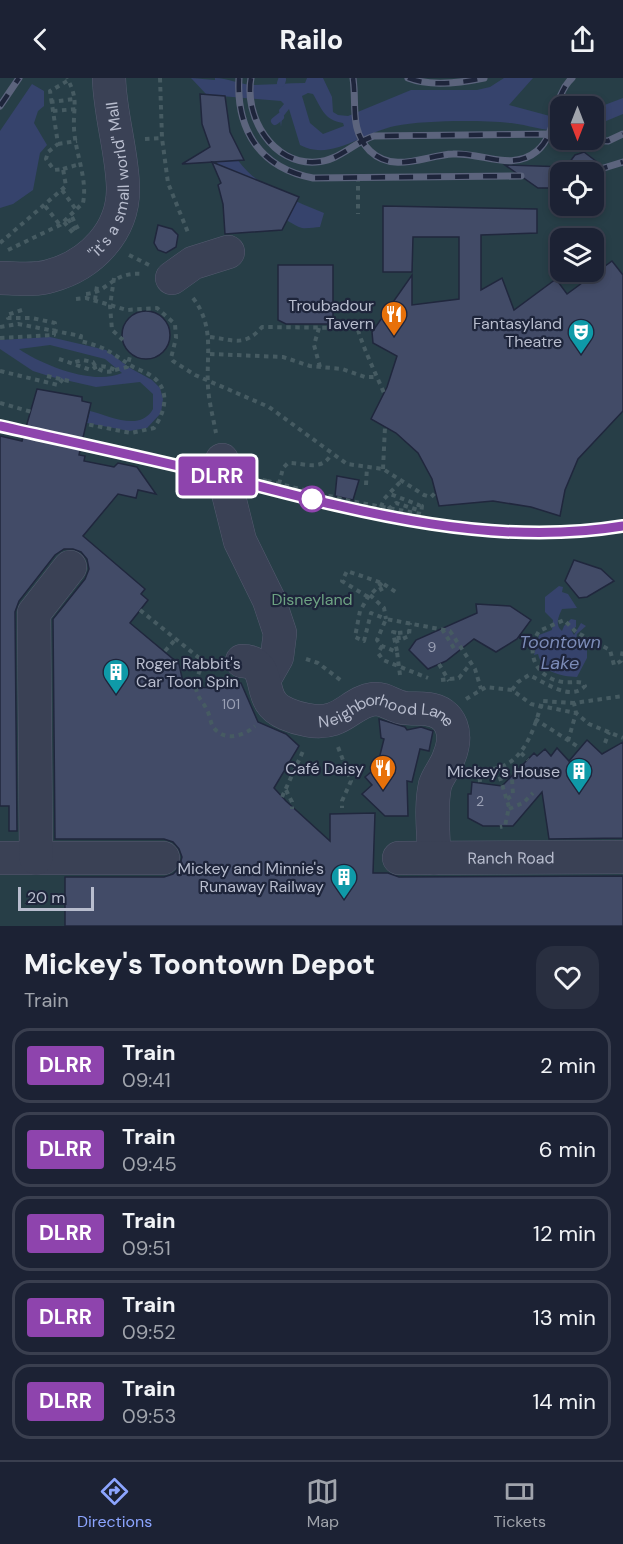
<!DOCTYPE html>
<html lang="en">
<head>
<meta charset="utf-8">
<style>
	body { margin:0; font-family:"DM Sans",sans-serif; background:#292f40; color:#f1f3f6; height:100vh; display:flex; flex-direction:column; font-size:22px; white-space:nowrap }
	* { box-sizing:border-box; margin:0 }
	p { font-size:20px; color:#a0a4ac }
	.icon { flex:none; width:33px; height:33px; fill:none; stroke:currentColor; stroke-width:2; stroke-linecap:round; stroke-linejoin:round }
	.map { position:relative; height:848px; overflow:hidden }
	.drawer { display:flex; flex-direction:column; background:#1c2234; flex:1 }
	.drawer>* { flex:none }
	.badge { padding:0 12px; border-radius:4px; font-size:21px; line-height:39px }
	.needle { width:39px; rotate:180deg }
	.tools { position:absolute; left:550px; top:18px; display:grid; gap:12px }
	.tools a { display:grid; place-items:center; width:54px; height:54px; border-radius:12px; background:#1c2234; box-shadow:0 3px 9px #0003,0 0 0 2px #3a3f4f; font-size:30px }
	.scale { position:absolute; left:18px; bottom:15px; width:76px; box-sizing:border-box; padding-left:6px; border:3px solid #b8bdce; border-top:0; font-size:16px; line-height:21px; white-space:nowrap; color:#b8bdce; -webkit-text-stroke:4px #1e253b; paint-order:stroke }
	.map>.badge { position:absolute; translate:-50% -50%; box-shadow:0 0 0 3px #fff }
	.round { display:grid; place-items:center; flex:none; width:63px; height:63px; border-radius:18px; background:#292f40 }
	.summary { display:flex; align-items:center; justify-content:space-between; height:102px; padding:0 24px }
	h1 { font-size:28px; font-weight:800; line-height:45px }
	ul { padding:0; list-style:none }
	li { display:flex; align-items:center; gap:18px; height:75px; margin:0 12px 9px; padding:0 12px; border:3px solid #3a3f4f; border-radius:18px }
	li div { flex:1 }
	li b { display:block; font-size:22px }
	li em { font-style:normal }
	li .badge { min-width:66px; font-weight:700; text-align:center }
	header { display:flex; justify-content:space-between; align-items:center; height:78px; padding:0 24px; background:#1c2234; font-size:27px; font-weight:800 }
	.menu { display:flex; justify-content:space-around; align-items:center; height:84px; border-top:2px solid #3a3f4f; background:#1c2234; font-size:16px; color:#a0a4ac }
	.menu a { display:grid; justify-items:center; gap:3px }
	.menu .selected { color:#8ca5ff }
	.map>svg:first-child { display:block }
</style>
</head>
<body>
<header><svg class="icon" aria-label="back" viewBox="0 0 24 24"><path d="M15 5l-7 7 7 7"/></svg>Railo<svg class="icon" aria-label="share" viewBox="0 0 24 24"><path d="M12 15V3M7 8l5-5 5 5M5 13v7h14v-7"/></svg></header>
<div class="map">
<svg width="623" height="848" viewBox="0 0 623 848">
	<rect width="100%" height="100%" fill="#252e46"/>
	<!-- green -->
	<path fill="#273e47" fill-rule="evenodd" d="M0 0H623V848H0ZM561 28H594V62H561ZM561 94H594V128H561ZM561 160H594V194H561Z"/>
	<!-- water -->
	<g fill="#36436c" fill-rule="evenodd">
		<path d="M191 0 215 2V0C227 0 239 6 252 7 270 7 287 5 305 5L307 0H323L332 19 333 34 338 37 348 38 411 12H477L490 9 504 0H533L509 27 561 41V53C544 53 528 47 511 45 481 42 425 42 395 48 364 54 331 84 300 67L289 31 282 40 281 49 279 32 284 26 281 23 221 18C220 92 264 111 324 135L320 149C315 149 307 151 302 150 290 148 224 99 219 89 209 70 203 38 206 16ZM308 15 313 16C322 31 324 42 343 45L344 48 323 56 310 45 302 18Z"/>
		<polygon points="32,6 44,13 44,28 38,33 34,45 47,67 40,75 33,112 13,126 0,130 0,53"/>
		<polygon points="623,20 623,36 594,48 594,31"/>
		<path d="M50 259 106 272 130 290 152 302 160 310 163 321 161 335 147 350 129 353 87 345 90 333C110 338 140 354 153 331V316L140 304 96 309 52 299 33 293 0 271V262ZM50 267 105 281 122 295C94 308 42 287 19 271Z"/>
		<path d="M559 508 563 509 562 514 568 516 577 530 562 531C558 539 555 547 562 553L564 548 571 541 576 542V549L571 552 574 557 581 545 586 548 577 556 576 563 587 571V580L577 599C560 598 543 595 538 576L534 577 539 557 552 552 553 542 545 534V519Z"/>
	</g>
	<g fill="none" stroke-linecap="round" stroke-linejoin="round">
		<!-- stream -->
		<g stroke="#36436c" stroke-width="8">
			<polyline points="281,5 282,2"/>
			<polyline points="275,43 280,39"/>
		</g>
	</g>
	<!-- building -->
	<g fill="#424b67" stroke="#20273d" stroke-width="1.5">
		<polygon points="200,16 225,18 230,54 244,82 182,86 210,69 202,46"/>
		<polygon points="584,74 605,90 594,95 561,94 561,108 555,110 538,110 505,87 566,89 575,77"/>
		<polygon points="212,84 299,119 282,152 225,156 223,126 218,107 221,105"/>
		<polygon points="383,128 537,131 537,155 481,157 481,212 502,200 514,232 556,201 567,216 612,183 623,197 623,333 578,381 565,412 560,438 531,429 493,423 439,428 432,401 418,375 396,355 371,341 387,309 397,278 373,265 372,254 412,197 412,227 459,221 459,159 413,159 412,194 383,194"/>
		<polygon points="158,147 172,151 178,157 176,169 166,175 158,172 154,165"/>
		<polygon points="278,187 333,187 333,246 286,246 278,242"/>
		<circle cx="146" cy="257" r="24"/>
		<polygon points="37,311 82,319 82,323 91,325 79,377 85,378 84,383 114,389 118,385 137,389 156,416 138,412 136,420 118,416 83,458 145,511 141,516 148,522 130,545 179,586 184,609 219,610 220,605 241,605 258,644 286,656 299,668 274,710 286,723 330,763 330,736 375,735 373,795 388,795 399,799 623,798 623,848 65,848 65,799 164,799 173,796 179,790 182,779 179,771 173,764 164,761 55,761 53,541 85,501 89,491 87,481 81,474 73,471 64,471 55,477 19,523 15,534 17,753 9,753 9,728 0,728 0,358 22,363"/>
		<polygon points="337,398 359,402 353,422 335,418"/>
		<polygon points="574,482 601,491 614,503 587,519 579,520 565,503"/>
		<polygon points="476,526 510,528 531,542 517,561 496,574 474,561 446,583 428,591 409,572 416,562 477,535"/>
		<polygon points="379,641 405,649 407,652 421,649 433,653 429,673 420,671 412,704 407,703 408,738 385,738 362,716 372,707 365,699 377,689 384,661 381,660"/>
		<polygon points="587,662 602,676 623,664 623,760 549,761 542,714 513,748 483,748 468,740 468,716 471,716 472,704 502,708 534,675 537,678 545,671 551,678 557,670 569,683"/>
	</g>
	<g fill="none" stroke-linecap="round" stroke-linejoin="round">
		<!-- minor casing -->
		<g stroke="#555b70" stroke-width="34">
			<g id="minor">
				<path id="s1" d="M0 200C16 200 34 203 50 198 91 187 124 153 123 109 122 73 110 37 109 0"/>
				<polyline points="172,200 193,185 228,174"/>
				<polyline points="222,382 224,387"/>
				<polyline points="227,411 240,463 269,522 280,555 277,579 265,600"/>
				<path id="s2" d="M242 583C268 583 261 610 271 624 277 634 295 640 307 642 343 649 349 624 374 621 385 620 394 629 405 630 412 631 420 630 427 631 453 634 458 657 449 679 446 689 438 697 435 707 430 730 434 757 434 780"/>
				<polyline points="0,780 163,780"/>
				<polyline points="36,780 34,535 70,489"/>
				<path id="s3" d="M399 780 623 779"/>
			</g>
		</g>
		<!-- path -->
		<g stroke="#465b62" stroke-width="4" stroke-dasharray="4.5 4.5" stroke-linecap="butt">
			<polyline points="160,0 162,60 168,105 189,157"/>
			<polyline points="50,24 75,21"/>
			<polyline points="53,33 77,31"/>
			<polyline points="145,61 162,60"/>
			<polyline points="58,66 77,63"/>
			<polyline points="63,91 80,86"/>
			<polyline points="358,99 358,136"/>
			<polyline points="62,112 77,133"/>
			<polyline points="45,128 60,147"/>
			<polyline points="72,139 78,151"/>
			<polyline points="68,141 76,153"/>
			<polyline points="64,144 73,155"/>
			<polyline points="0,165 66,108 63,91 54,92 46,81 48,74 58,66 50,13 69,2"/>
			<path d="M8 172 60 147 83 125C88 101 75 75 74 50 73 29 79 22 67 0"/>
			<polyline points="129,177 149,187"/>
			<polyline points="114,200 110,228 112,252 123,262"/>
			<path d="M86 216C110 214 111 193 144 196"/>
			<path d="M193 220C215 249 206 276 208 309 209 324 213 339 216 355"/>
			<polyline points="76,221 86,220 127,232 157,230 175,246 176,260 171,280 173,283 195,297 269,329 347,386 383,391 424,417 431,419 435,415"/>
			<polyline points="95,222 97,208"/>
			<polyline points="22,232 7,237 8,240 32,240 55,245 54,252"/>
			<path d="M0 249 18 246 81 258 80 263C105 269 109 273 130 287 136 291 144 293 150 297 171 310 166 333 154 350L131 355 86 346"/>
			<polyline points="319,250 314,267 320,289"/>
			<path d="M210 259C234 262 245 269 262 249L354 250 358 252C365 274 375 294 384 315"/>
			<polyline points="0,260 54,257 54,252"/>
			<polyline points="210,276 283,279 310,288 342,291 365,299 378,299"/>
			<path d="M59 281 91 292C98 286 107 288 115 292 107 296 97 293 93 284L83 282 75 284"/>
			<polyline points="0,293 58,307 63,301"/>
			<polyline points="47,298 69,303"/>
			<polyline points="0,325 32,334"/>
			<polyline points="383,391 385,349"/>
			<polyline points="267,403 350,423 421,436 422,428 419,427"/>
			<path d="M279 406 283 390 288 385C307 385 320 394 332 376"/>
			<polyline points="366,407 367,389"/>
			<polyline points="381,429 384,421 402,402"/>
			<polyline points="388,431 396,425 418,432 419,427 390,416"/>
			<polyline points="382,505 368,519 360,533 355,559 364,563 371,535 386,541"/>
			<polyline points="380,509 384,517"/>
			<polyline points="370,517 384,530 386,541"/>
			<polyline points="368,519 342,503 347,493 382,505 399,516"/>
			<polyline points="140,532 204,584 214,584"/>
			<polyline points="442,551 455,572"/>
			<polyline points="398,555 409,554"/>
			<polyline points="395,564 393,554 398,555 399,562"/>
			<polyline points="382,568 378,575 383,582 428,600"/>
			<polyline points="165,573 175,562"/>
			<polyline points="397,573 395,564 409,558 410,545"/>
			<polyline points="306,581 318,585 343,604"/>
			<path d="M204 584C201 591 196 599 196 606 195 618 203 623 207 632 210 637 210 645 214 650 225 664 244 658 255 648"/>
			<polyline points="439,586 449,603"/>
			<polyline points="400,597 397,574 382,568 377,562 386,541 450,553 475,591 481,611"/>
			<polyline points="441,602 459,600 471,585"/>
			<path d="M512 612 518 604 529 597C545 604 570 624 585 608L583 605C576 603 570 605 563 604 537 600 524 576 539 553L564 542 576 554 610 572 614 587 621 583 623 571"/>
			<polyline points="466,621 486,609 512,612 531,626 576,635 589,646 623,660"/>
			<polyline points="535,641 580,670"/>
			<polyline points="568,663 576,635 574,625 623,618"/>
			<polyline points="605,665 609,654"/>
			<polyline points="338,669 351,703 342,723 342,730"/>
			<polyline points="521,675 528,682"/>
			<path d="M475 690C519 699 533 657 542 623L574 625"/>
			<polyline points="497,690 509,729 505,748 500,749"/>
			<polyline points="479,691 480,704"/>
			<polyline points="286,712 292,724 292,731"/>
			<polyline points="282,719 304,671"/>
			<polyline points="507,721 513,717 512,701"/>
			<polyline points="509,731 523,725 533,715"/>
		</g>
		<!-- minor -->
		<use href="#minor" stroke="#3a4155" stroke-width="33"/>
		<!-- rail casing -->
		<g stroke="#5c647d" stroke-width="7">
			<g id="rail">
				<path d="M239 0C236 52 260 90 313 100L521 98"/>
				<path d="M251 0C244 38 272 87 316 84 339 83 354 64 374 58L552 56 561 59"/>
				<path d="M353 0C357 27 349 52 370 73 394 96 426 77 453 76 482 74 512 94 537 73 559 54 551 20 572 0"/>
				<path d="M408 0C431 9 460 5 484 0"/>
				<polyline points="0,28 19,0"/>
				<polyline points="568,62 608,63 623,56"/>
				<polyline points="594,93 623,84"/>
				<path d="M0 348C75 365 151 381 225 400 354 432 489 470 623 448"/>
			</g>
		</g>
		<!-- rail -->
		<use href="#rail" stroke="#1e253b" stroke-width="4.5" stroke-dasharray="14" stroke-linecap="butt"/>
		<!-- path-bridge -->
		<g stroke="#465b62" stroke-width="4" stroke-dasharray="4.5 4.5" stroke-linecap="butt">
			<polyline points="115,292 127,289 131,275"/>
			<polyline points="184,382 267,403"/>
		</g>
	</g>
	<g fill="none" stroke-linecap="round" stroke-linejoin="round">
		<!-- line casing -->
		<g stroke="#fff" stroke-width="14">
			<path id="line" d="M0 348C71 364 142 379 212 396 345 430 485 471 623 448"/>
		</g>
		<!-- line -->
		<use href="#line" stroke="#8e44ad" stroke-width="9"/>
	</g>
	<!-- icons -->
	<defs>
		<g id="restaurant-pin" transform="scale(1.35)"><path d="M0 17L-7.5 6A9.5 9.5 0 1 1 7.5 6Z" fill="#e8710a" stroke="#1e253b"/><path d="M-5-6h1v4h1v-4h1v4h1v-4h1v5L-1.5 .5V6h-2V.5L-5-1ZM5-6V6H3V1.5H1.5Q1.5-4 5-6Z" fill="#fff"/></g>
		<g id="theatre-pin" transform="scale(1.35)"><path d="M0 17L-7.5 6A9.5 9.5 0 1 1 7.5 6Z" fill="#0f9aa8" stroke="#1e253b"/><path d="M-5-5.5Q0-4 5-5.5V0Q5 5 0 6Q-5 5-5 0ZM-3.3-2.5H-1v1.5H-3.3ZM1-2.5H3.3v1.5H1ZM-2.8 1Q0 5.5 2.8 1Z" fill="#fff"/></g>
		<g id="building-pin" transform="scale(1.35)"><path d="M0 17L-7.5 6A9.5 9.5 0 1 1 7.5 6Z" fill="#0f9aa8" stroke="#1e253b"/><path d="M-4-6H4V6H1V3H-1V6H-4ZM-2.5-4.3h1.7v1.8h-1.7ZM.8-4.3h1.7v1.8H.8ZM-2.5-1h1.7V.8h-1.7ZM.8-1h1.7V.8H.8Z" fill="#fff"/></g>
	</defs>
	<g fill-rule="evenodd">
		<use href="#restaurant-pin" x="394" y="236"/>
		<use href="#theatre-pin" x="581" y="254"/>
		<use href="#building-pin" x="116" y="594"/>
		<use href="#restaurant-pin" x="383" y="690"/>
		<use href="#building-pin" x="579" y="693"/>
		<use href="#building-pin" x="344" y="799"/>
	</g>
	<!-- markers -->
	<circle fill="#fff" stroke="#8e44ad" stroke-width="3" cx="312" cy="421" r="12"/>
	<g text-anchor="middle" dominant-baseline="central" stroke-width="4.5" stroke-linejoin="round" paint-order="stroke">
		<!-- number labels -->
		<g font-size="14" fill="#9aa0b4">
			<text x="432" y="569">9</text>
			<text x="231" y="626">101</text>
			<text x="480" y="723">2</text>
		</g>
		<!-- street labels -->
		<g font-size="16" fill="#b8bdce" stroke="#1e253b">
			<text stroke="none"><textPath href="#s1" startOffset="178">"it's a small world" Mall</textPath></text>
			<text stroke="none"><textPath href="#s2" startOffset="180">Neighborhood Lane</textPath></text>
			<text stroke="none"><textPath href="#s3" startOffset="112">Ranch Road</textPath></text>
		</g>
		<!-- poi labels -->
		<g font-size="16" fill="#b8bdce" stroke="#1e253b" text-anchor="end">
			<text x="374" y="227">Troubadour<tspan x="374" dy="18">Tavern</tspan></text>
			<text x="562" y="245">Fantasyland<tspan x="562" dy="18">Theatre</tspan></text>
			<text x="136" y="585" text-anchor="start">Roger Rabbit's<tspan x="136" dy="18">Car Toon Spin</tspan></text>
			<text x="364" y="690">Café Daisy</text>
			<text x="560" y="693">Mickey's House</text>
			<text x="324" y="790">Mickey and Minnie's<tspan x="324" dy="18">Runaway Railway</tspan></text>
		</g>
		<!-- park labels -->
		<g font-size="16" fill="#6da282" stroke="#1e253b">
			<text x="312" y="521">Disneyland</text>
		</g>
		<!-- water labels -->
		<g font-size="18" font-style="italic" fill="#7c8cb8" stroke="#1e253b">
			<text x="560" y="564">Toontown<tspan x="560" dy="21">Lake</tspan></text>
		</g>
	</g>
</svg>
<div class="tools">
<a><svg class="needle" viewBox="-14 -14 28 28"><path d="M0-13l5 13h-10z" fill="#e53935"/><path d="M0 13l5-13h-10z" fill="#a0a4ac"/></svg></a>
<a><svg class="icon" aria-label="locate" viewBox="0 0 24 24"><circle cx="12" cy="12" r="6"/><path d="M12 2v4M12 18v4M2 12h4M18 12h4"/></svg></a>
<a><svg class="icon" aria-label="layers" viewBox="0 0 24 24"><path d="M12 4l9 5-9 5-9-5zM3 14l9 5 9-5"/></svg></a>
</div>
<div class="scale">20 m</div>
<b class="badge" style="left:217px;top:398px;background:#8e44ad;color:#fff">DLRR</b>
</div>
<section class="drawer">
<div class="summary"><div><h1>Mickey's Toontown Depot</h1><p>Train</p></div><a class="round"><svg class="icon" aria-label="heart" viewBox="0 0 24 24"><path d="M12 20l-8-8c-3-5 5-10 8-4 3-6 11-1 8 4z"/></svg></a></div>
<ul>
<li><span class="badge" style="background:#8e44ad;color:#fff">DLRR</span><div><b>Train</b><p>09:41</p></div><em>2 min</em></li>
<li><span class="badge" style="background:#8e44ad;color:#fff">DLRR</span><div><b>Train</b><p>09:45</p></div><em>6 min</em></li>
<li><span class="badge" style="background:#8e44ad;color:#fff">DLRR</span><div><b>Train</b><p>09:51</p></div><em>12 min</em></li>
<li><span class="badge" style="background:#8e44ad;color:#fff">DLRR</span><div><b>Train</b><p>09:52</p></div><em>13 min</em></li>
<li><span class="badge" style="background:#8e44ad;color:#fff">DLRR</span><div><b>Train</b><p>09:53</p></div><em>14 min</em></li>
</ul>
</section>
<nav class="menu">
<a class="selected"><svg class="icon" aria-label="directions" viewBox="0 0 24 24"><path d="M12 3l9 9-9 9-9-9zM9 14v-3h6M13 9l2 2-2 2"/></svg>Directions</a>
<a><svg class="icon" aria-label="map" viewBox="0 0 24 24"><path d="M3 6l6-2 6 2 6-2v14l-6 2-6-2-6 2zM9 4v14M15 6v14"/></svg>Map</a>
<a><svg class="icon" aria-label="tickets" viewBox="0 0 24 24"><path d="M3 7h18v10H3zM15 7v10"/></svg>Tickets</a>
</nav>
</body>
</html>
